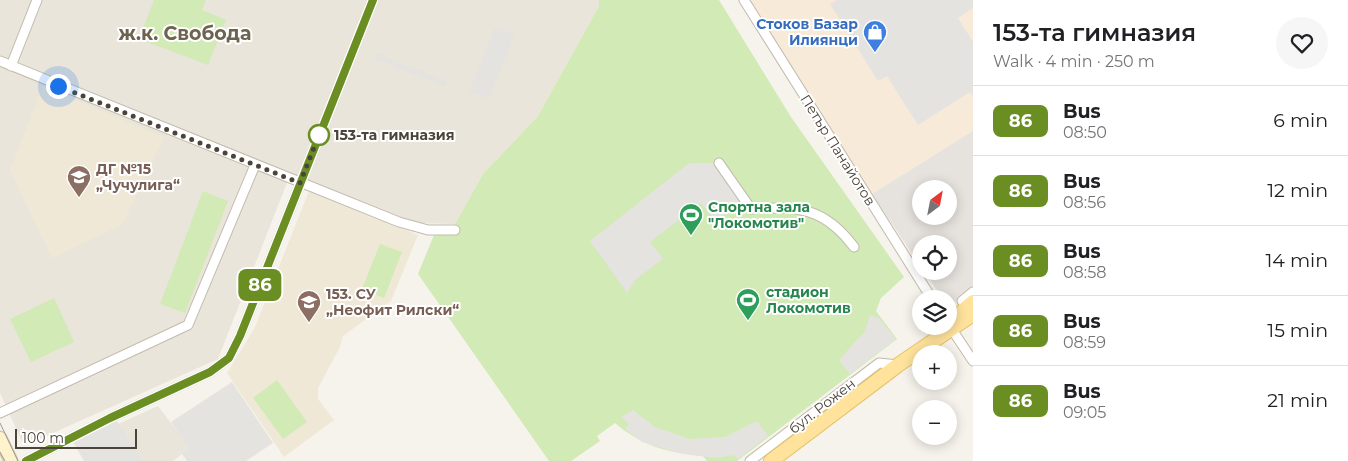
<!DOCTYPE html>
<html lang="en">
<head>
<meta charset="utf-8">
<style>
	body { margin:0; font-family:Montserrat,sans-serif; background:#f6f6f6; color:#202124; height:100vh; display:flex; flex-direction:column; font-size:19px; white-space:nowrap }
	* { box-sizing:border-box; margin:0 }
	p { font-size:16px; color:#757577 }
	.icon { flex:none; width:28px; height:28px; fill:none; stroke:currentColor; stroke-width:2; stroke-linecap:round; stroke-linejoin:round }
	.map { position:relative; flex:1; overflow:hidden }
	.side { display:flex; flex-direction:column; background:#fff; width:375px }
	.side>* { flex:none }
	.badge { padding:0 10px; border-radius:8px; font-size:18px; line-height:32px }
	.needle { width:32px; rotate:32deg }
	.fabs { position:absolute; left:912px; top:180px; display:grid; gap:10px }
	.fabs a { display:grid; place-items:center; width:45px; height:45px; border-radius:50%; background:#fff; box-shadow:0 2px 12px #0003; font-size:25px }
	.scale { position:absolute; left:15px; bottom:12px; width:122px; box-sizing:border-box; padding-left:5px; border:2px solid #4b4439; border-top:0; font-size:14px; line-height:18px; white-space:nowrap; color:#4b4439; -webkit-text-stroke:4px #fff; paint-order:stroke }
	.you { position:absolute; width:25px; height:25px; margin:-12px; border:4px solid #fff; border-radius:50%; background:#1a73e8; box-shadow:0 0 0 8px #1a73e833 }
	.map>.badge { position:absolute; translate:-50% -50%; box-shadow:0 0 0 2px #fff }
	.round { display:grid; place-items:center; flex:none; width:52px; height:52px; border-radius:26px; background:#f6f6f6 }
	.headline { display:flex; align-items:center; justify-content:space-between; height:85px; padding:0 20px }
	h1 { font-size:24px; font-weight:600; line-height:38px }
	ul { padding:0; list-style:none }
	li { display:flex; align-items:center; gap:15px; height:70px; padding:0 20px; border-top:1px solid #e0e0e0 }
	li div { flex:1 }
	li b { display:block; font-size:19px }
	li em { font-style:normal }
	li .badge { min-width:55px; font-weight:700; text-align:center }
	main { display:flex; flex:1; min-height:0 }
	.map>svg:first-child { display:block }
</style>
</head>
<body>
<main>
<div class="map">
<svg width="973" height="461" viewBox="0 0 973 461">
	<rect width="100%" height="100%" fill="#f6f3ec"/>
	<!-- residential -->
	<g fill="#eae5da">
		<polygon points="0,0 599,0 599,6 538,116 483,174 455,224 410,223 290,175 218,359 24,446 0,393"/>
		<polygon points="158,406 190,448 173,461 142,461 118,424"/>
	</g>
	<!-- commercial -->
	<polygon fill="#f7ead8" points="744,0 973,0 973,131 867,197"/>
	<!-- industrial -->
	<path fill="#e6e2dd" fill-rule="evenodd" d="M973 131V287L949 306V299H943L924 271H949V244H921V267L872 194ZM921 189H949V216H921Z"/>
	<!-- education -->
	<g fill="#efe8d6">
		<polygon points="43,87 164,137 122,225 52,258 10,170"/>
		<polygon points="309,191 418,235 391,301 343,336 340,347 318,388 318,399 334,420 284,457 227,373 255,327"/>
	</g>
	<!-- green -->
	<g fill="#d2eab5">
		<polygon points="154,0 206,0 202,10 226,20 208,65 139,39"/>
		<path d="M599 0H719L791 117 904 277 881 298 876 311 897 339 737 461H707L703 456C668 453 642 446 615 423L597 436 600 441 571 461H549L418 274 434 235 455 234V224L483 174 538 116 599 6Z"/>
		<polygon points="203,191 228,201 185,313 160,304"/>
		<polygon points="380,244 402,252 384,298 362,289"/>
		<polygon points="54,298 74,342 31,362 10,319"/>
		<polygon points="277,380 307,422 283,439 253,398"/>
	</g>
	<!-- parking -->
	<g fill="#e5e3e0">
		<polygon points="837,0 973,0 973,8 958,18 973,42 973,96 970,92 918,125 887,76 878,81 830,4"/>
		<polygon points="495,27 515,34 489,99 469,92"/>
		<polygon points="376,53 447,81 445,87 374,59"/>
		<polygon points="689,163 722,163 749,199 740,203 715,221 701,203 650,242 663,259 636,279 627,293 590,241"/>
		<polygon points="870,315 879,318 896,339 850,374 839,360 865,331"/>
		<polygon points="232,382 273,443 246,461 187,461 182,454 189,448 171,422"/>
		<polygon points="633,410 655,427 689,439 725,437 757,421 768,436 738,459 734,455 715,458 679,453 642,442 625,429 629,424 621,417"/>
		<polygon points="117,421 142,461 84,461 73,442"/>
	</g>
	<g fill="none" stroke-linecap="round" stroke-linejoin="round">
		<!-- street casing -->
		<g stroke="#c2bbae" stroke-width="11">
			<g id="street">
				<polyline points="744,0 932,299"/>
				<polyline points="0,61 399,222 428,230 455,230"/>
				<polyline points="11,66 37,0"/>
				<path d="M719 163 751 209C798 206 824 207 854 247"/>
				<polyline points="962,301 973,292"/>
				<polyline points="949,325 973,361"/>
				<polyline points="0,413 188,325 255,165"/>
				<polyline points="26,461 110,418 210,372 229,358 240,336 373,0"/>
				<polyline points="750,461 879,363 898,365"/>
			</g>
		</g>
		<!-- secondary casing -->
		<g stroke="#d6c79b" stroke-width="15">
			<polyline id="secondary" points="0,438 11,461"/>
		</g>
		<!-- primary casing -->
		<g stroke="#e6c16a" stroke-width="16">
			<g id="primary">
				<polyline points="954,323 963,311 973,302"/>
				<polyline points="771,461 898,365 973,314"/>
			</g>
		</g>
		<!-- street -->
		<use href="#street" stroke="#fff" stroke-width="9"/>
		<!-- secondary -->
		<use href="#secondary" stroke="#fff3cd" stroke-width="12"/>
		<!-- primary -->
		<use href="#primary" stroke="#ffe39c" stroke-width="14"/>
		<!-- tram -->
		<g stroke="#9a9a9a" stroke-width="1">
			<polyline points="0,423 18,461"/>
			<polyline points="0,452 5,461"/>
		</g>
	</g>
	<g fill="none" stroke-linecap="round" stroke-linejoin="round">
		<!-- line casing -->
		<g stroke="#fff" stroke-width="11">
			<polyline id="line" points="26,461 110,418 210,372 229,358 240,336 373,0"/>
		</g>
		<!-- line -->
		<use href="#line" stroke="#6b8e23" stroke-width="8"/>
		<!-- walk -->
		<polyline stroke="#4b4439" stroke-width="5" stroke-dasharray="0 9" points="58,86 300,183 319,135"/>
	</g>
	<!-- icons -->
	<defs>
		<g id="shop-pin" transform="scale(1.25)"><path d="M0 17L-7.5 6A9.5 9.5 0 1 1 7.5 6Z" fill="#3f7fe0" stroke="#fff"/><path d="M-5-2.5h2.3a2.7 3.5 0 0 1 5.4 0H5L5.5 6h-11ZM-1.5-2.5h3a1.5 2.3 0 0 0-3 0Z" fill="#fff"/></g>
		<g id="school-pin" transform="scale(1.25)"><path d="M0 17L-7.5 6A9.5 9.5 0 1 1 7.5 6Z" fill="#8d6e63" stroke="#fff"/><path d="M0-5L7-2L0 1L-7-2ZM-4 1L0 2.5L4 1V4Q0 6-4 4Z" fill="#fff"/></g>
		<g id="stadium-pin" transform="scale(1.25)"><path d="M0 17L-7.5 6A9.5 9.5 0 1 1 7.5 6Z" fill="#2e9e5b" stroke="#fff"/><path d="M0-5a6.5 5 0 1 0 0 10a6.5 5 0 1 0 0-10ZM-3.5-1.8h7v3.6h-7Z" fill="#fff"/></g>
	</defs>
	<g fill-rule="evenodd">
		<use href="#shop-pin" x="875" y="32"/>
		<use href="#school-pin" x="79" y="177"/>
		<use href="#stadium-pin" x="691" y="215"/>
		<use href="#stadium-pin" x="748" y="300"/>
		<use href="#school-pin" x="309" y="302"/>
	</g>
	<!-- markers -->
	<circle fill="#fff" stroke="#6b8e23" stroke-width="2.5" cx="319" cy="135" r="10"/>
	<g text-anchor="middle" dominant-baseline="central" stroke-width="4" stroke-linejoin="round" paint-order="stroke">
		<!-- shop labels -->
		<g font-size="14" font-weight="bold" fill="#366cbe" stroke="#fff" text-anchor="end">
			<text x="858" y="24">Стоков Базар<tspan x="858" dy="16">Илиянци</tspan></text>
		</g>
		<!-- stop labels -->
		<g font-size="14" font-weight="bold" fill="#4b4439" stroke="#fff" text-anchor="start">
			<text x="334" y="135">153-та гимназия</text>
		</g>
		<!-- street labels -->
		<g font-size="14" fill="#4b4439" stroke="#fff">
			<text transform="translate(838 150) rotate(58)">Петър Панайотов</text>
			<text transform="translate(822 406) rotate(-38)">бул. Рожен</text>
		</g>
		<!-- education labels -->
		<g font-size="14" font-weight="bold" fill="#785e54" stroke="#fff" text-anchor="start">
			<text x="96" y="169">ДГ №15<tspan x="96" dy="16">„Чучулига“</tspan></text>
			<text x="326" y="294">153. СУ<tspan x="326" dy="16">„Неофит Рилски“</tspan></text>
		</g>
		<!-- leisure labels -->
		<g font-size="14" font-weight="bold" fill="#27864d" stroke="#fff" text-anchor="start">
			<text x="708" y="207">Спортна зала<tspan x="708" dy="16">"Локомотив"</tspan></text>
			<text x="766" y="292">стадион<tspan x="766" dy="16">Локомотив</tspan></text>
		</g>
		<!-- district labels -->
		<g font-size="19" font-weight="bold" fill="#6e6250" stroke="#fff">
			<text x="185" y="33">ж.к. Свобода</text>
		</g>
	</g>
</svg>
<div class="fabs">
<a><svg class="needle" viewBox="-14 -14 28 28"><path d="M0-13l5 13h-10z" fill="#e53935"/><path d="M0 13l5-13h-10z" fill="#757577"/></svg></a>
<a><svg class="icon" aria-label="locate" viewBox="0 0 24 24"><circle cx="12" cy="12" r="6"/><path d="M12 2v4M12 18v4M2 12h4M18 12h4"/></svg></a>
<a><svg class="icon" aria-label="layers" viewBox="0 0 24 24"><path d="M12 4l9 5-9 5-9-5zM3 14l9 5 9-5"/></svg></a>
<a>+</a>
<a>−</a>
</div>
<div class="scale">100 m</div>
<div class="you" style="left:58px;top:86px"></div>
<b class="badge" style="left:260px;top:285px;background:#6b8e23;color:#fff">86</b>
</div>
<section class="side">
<div class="headline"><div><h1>153-та гимназия</h1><p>Walk · 4 min · 250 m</p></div><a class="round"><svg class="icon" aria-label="heart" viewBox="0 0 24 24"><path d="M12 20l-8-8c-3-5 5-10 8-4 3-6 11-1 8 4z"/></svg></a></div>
<ul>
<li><span class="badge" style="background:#6b8e23;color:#fff">86</span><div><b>Bus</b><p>08:50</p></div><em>6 min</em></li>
<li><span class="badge" style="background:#6b8e23;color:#fff">86</span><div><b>Bus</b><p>08:56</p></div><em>12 min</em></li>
<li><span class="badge" style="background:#6b8e23;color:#fff">86</span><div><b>Bus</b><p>08:58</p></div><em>14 min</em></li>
<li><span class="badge" style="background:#6b8e23;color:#fff">86</span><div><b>Bus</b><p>08:59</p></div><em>15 min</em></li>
<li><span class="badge" style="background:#6b8e23;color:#fff">86</span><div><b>Bus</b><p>09:05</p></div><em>21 min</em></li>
</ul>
</section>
</main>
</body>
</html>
